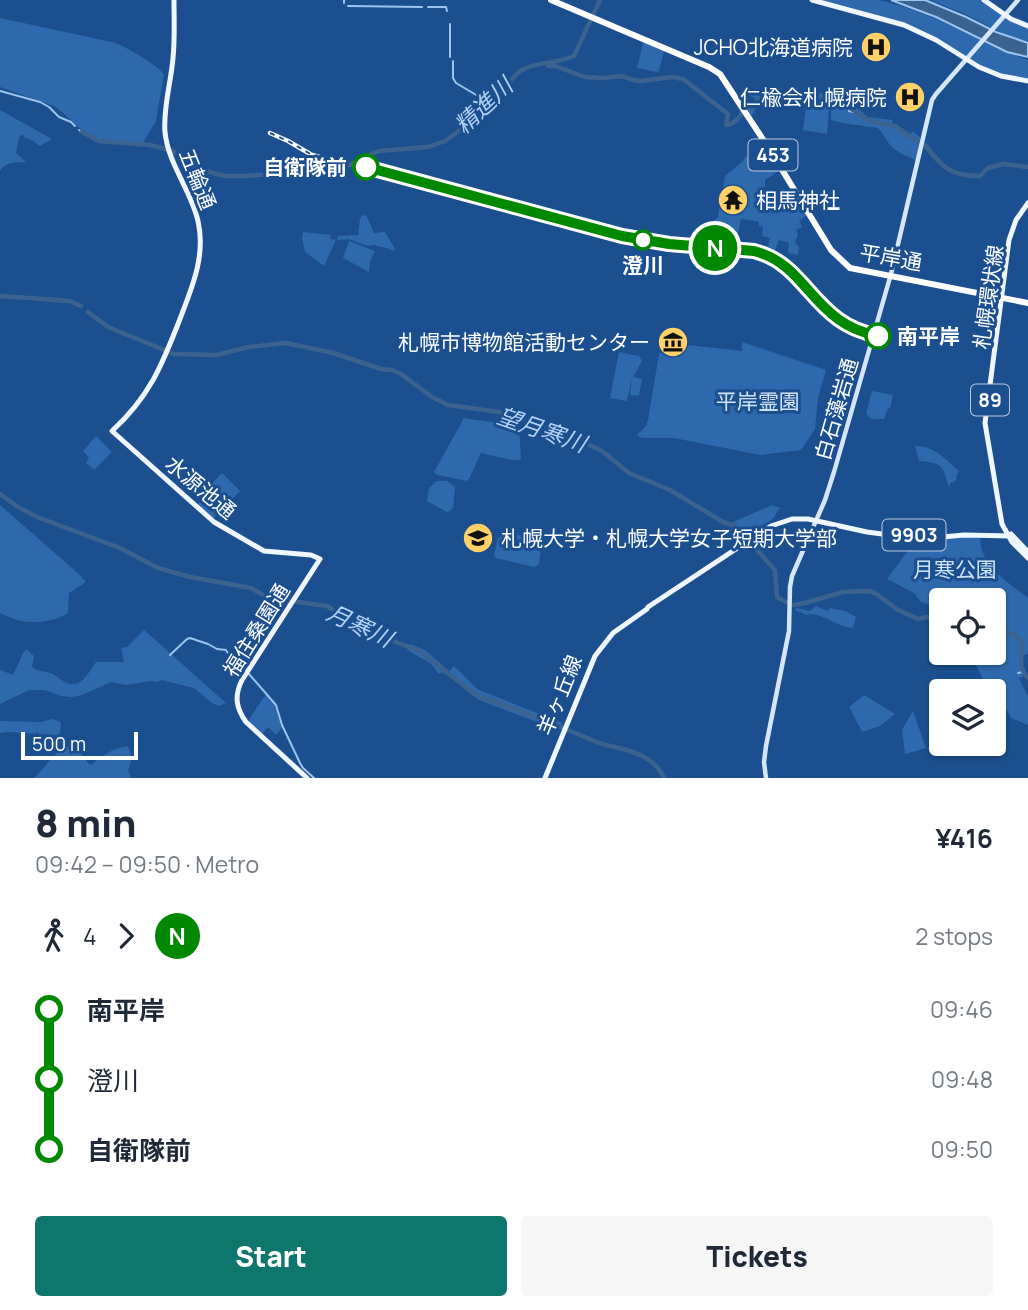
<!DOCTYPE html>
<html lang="en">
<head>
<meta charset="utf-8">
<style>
	body { margin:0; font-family:Manrope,"Noto Sans JP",sans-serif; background:#f6f6f7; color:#1f2937; height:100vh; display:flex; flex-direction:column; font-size:26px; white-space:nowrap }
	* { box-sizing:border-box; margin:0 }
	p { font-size:23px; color:#747a83 }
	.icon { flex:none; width:38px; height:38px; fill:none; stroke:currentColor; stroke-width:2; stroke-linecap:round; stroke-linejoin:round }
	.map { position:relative; height:778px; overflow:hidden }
	.drawer { display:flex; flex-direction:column; background:#fff; flex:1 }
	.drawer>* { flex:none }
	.badge { padding:0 14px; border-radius:23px; font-size:24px; line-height:46px }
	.fabs { position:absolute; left:929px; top:588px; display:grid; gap:14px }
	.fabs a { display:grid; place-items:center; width:77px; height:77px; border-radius:7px; background:#fff; box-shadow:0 2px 5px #0004; font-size:35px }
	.scale { position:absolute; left:21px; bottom:18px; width:117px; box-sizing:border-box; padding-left:7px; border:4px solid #fff; border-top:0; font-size:19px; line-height:24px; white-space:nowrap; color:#fff; -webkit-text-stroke:5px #1b4f8f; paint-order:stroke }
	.map>.badge { position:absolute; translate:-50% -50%; box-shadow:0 0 0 4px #fff }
	.legs { display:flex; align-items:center; gap:10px; height:77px; padding:0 35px; font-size:23px }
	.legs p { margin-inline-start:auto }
	.headline { display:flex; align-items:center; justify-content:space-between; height:119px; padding:0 35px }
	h1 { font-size:38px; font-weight:800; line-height:52px }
	.button { display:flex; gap:14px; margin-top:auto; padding:14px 35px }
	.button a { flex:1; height:80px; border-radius:7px; background:#0f766e; color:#fff; font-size:28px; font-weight:800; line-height:80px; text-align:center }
	.button a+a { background:#f6f6f7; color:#1f2937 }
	ul { padding:0 35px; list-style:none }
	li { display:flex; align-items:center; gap:24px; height:70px; font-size:26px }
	li i { display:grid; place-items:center; width:10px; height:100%; margin:0 9px; background:currentColor }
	li i::after { content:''; width:18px; height:18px; margin:-9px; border:5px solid; border-radius:50%; background:#fff }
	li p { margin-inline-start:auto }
	li:first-child i { background:linear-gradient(#0000 50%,currentColor 0) }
	li:last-child i { background:linear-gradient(currentColor 50%,#0000 0) }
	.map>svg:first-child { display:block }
</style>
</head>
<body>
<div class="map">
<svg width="1028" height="778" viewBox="0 0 1028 778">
	<rect width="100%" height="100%" fill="#1b4f8f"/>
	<!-- green -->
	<g fill="#2e69ad">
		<path d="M819 0C838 0 859 0 878 0 931 10 977 43 1028 60V80L1019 79 988 69 933 37Z"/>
		<polygon points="931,0 981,0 1009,20 1028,27 1028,42 1008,36 967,15"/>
		<path d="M0 18 116 43C133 51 151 61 164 74L156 121 142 144 96 139C79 131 69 116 54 106L0 87Z"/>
		<polygon points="645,42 664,51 659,71 658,72 637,68 643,43"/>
		<path d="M743 88 797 92 801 95 816 96V93L829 94V97H844L868 117 893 120 892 123 910 135 912 131 921 138 916 160C908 157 899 153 893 148 887 143 884 134 878 128L842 123 831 120V109L827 104C818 105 807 107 798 105 779 102 772 97 754 110L755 113 750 115 745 107 753 105 755 98 746 94Z"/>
		<polygon points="827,106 829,110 827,134 803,130 806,107"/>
		<path d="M0 110 52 139 40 146 33 141 24 137 23 134 19 137 16 153 26 162C15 162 5 162 0 171Z"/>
		<path d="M766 148 780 170 765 180V185L762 196 763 198 767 197 773 205 795 193 807 215 799 221 802 227 796 230 798 235 795 242 799 248 798 255 788 253 789 243 779 240 775 251 768 249 770 238 762 236 763 227 759 226V222L741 219 736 243 731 241 709 237C711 229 711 220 719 217L718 216 725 176 744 160 745 156 750 158 762 153V151Z"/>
		<polygon points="366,215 374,233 385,232 395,249 393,251 390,249 374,245 368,246 349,239 337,240 338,236 358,235 360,219 362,216"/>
		<polygon points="303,232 331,235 330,239 336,240 324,266 305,252 302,238"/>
		<polygon points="349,241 375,251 370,262 369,272 343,258"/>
		<polygon points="742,342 826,370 818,398 815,429 801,450 760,455 674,438 642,438 637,435 646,426 648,420 659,354 664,349 669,348 682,352 687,345 742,351"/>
		<polygon points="619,352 639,356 642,361 633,377 642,379 639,396 630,395 632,377 627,401 610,398"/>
		<polygon points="872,391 893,395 890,409 888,408 884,419 872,419 866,414"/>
		<polygon points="464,418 519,426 521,460 511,460 481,453 468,481 437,475 434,472"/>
		<polygon points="96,436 112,452 94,470 86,463 89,458 83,451"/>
		<path d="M915 446C934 445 946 460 959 471L956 477 957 479 954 482 950 483 949 488C943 466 943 463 919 461Z"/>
		<polygon points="222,473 240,491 213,519 197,505 200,501 198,498"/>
		<polygon points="437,481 447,481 455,487 453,508 450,511 447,512 427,501 429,488"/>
		<path d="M0 505 81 576 86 582 69 593 68 613C56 621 36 624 22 621 15 620 7 616 0 613Z"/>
		<polygon points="772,505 781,508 778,510 774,518 745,536 737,526 731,523"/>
		<polygon points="508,533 531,537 540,542 541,549 539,564 534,567 496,558 494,555 498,538"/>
		<path d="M961 537 980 538C981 567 1008 582 1028 598V653L1022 657 1023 669 1026 675 1019 678 1028 696V725L1011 718C1008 710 1005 709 1000 703 996 697 993 688 993 681H988L989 685H985L981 675 970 653H994V600H942L941 609 921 602 914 593 887 579 913 544V540L931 541Z"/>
		<path d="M816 606 828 611 830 608 845 611 856 617 853 628C835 627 822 611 806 615L795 610 796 608 810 611Z"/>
		<path d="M144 630 226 703 219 706 212 703 194 688 162 680 157 682 150 681 127 685 111 682 82 695 72 697 61 696 45 690H29L0 704V670L13 675 23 653 26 649 34 656 32 667C38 672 45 671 53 674 58 677 62 681 67 683 81 689 89 672 96 662H124L121 648 127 647Z"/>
		<path d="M410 644 425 650 449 671 454 666 477 689 562 723 559 730 479 700C466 692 456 680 442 672L439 674 430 663 407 650Z"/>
		<polygon points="266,694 275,705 282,728 276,735 268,727 262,734 248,721"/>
		<polygon points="864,695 895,714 880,726 862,732 849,707"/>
		<polygon points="913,711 926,748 905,754 902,730"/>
		<polygon points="51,719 59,721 61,723 60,733 57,735 7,732 0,733 0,721 42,722"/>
		<path d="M72 745 75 746 88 763 91 765C102 756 113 748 127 746 133 753 132 763 128 770L131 778H34C48 765 53 751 72 745Z"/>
	</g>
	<!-- water -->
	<polygon fill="#3c6290" stroke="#9cc4f0" stroke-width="2" points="891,0 925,0 966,17 996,32 1028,43 1028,57 1007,52 936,17"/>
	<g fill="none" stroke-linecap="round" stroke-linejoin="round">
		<!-- stream -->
		<g stroke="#9cc4f0" stroke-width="2">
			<polyline points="344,3 344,0"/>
			<polyline points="348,6 422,7"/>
			<polyline points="428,7 446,7 447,11"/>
			<polyline points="450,57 450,24"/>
			<polyline points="453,61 453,78 456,83 488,102"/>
			<polyline points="0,91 40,102 49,107 59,117 71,122 75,126"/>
			<polyline points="847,106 849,111 857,113"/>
			<polyline points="79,130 82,132"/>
			<polyline points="170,655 187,639 190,638 208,644 217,649 226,650 232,660 244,670"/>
			<polyline points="1018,673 1023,672"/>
			<polyline points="249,674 276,705 282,725 300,763 303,768 314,778"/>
		</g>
		<!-- river -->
		<g stroke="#3c6290" stroke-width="4.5">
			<path d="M548 63V66H555L585 77 603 78 622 76 633 80 641 81 672 77 683 79 728 114 726 125C732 125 740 118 742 113"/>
			<polyline points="746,109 754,107 759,98 763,94 836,101 844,104 870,121 895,126 919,142"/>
			<path d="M82 132 99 141 150 145 173 151 192 165 203 170 224 176H244L275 174 294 170 305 172 319 170 320 168H332L350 165 366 156 379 151 428 147 445 141 460 130 520 71C537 61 557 64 574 56L600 0"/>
			<path d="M925 145C942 167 950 176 980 176L988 168 1003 164 1028 167"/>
			<polyline points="0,296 70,301 81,306"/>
			<polyline points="88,312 108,327 174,354 216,355 249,347 286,343 333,353 381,369 392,370 401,374 432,397 448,405 499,412 560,431 602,451 629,473 670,490 723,522 735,526 775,570 777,597 786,602"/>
			<path d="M0 494 18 507 37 517 120 548 158 568 190 577 251 588 279 604 290 601 327 606 370 633 418 650 474 693 481 697C519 710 557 725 594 741 611 748 630 748 646 758 654 763 660 769 664 778"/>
			<polyline points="794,605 805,603 843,592 869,591 875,593 898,610 918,619 932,616 942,624"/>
			<path d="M994 629C1001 631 1010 632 1016 636 1028 642 1018 658 1022 668 1023 672 1025 675 1028 678"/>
		</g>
		<!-- secondary -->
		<polyline stroke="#d6e6fa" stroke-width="4.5" points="766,778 764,762 766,746 789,631 790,587 792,576 825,500 834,472 891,274 932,100 936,94 1018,0"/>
		<!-- primary -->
		<g stroke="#f0f6ff" stroke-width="5">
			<path d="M174 0C174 19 175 39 173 58 171 83 163 107 165 132 168 164 191 190 198 221 206 256 192 287 180 319 162 365 150 396 112 431L214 522 264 551 311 555 320 559 242 680C234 696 236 708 246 722L307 778"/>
			<polyline points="812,0 904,25 936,40 979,67 1001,76 1028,81"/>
			<polyline points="984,0 1011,19 1028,26"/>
			<polyline points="1028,203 1016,220 1009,240 985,423 1002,524 1012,542 1028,558"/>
			<polyline points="1011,534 1028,552"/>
			<polyline points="545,778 595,656 613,633 647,609 648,607 771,526 792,519 808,519 867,532 913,538 932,538 964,535 1012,536"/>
		</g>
		<!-- highway -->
		<polyline stroke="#fff" stroke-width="6" points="551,0 709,67 720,74 770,150 831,250 850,268 1028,303"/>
		<!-- rail casing -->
		<g stroke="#fff" stroke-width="4.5">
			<polyline id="rail" points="270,133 288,141 312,155 332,160"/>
		</g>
		<!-- rail -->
		<use href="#rail" stroke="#1b4f8f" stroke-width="2" stroke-dasharray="5" stroke-linecap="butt"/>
	</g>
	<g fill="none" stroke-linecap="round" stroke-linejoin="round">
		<!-- line-1 casing -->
		<g stroke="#fff" stroke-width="16">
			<path id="line-1" d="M366 167 622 236 669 244 754 251C796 262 806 296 838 319 850 328 864 333 878 336"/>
		</g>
		<!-- line-1 -->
		<use href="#line-1" stroke="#080" stroke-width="10"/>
	</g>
	<!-- icons -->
	<defs>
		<g id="hospital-disc" transform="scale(1.575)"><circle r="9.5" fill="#ffd166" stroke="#1b4f8f"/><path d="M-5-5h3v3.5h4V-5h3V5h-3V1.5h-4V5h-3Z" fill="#111"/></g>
		<g id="temple-disc" transform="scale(1.575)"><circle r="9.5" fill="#ffd166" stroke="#1b4f8f"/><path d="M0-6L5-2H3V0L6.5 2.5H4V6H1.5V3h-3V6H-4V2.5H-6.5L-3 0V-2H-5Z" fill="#111"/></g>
		<g id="museum-disc" transform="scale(1.575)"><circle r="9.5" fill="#ffd166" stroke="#1b4f8f"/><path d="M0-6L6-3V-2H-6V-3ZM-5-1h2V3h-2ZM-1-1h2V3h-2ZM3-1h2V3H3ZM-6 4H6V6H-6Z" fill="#111"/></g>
		<g id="university-disc" transform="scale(1.575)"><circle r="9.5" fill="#ffd166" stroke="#1b4f8f"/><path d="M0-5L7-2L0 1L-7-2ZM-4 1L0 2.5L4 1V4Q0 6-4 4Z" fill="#111"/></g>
	</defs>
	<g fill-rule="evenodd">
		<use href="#hospital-disc" x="876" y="47"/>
		<use href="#hospital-disc" x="910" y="97"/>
		<use href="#temple-disc" x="733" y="200"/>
		<use href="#museum-disc" x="673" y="342"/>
		<use href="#university-disc" x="478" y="538"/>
	</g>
	<!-- markers -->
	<g fill="#fff" stroke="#080" stroke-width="3.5">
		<circle cx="366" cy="167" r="12"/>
		<circle cx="643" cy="240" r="9"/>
		<circle cx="878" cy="336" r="12"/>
	</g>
	<g text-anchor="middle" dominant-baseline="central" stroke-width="6" stroke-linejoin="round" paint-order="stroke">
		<!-- shield labels -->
		<g fill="#1b4f8f" stroke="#bbcadd" stroke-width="2">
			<rect x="748.5" y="139.5" width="49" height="31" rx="5"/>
			<rect x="971" y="384.5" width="38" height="31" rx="5"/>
			<rect x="882.5" y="519.5" width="63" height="31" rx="5"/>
		</g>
		<g font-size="19" font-weight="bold" fill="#fff">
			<text x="773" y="155">453</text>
			<text x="990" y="400">89</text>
			<text x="914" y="535">9903</text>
		</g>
		<!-- poi labels -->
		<g font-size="21" fill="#fff" stroke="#1b4f8f" text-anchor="end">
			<text x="853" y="47">JCHO北海道病院</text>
			<text x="887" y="97">仁楡会札幌病院</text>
			<text x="756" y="200" text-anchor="start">相馬神社</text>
			<text x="650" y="342">札幌市博物館活動センター</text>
			<text x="501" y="538" text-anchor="start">札幌大学・札幌大学女子短期大学部</text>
		</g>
		<!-- stop labels -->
		<g font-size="21" font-weight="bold" fill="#fff" stroke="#1b4f8f" text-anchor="end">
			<text x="347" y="167">自衛隊前</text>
			<text x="643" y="265" text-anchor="middle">澄川</text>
			<text x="897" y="336" text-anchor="start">南平岸</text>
		</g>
		<!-- street labels -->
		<g font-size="21" fill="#fff" stroke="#1b4f8f">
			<text transform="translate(198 179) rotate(68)">五輪通</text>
			<text transform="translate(891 257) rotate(10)">平岸通</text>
			<text transform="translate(988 297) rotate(-82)">札幌環状線</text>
			<text transform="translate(836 409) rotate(-74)">白石藻岩通</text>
			<text transform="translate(201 487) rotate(40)">水源池通</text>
			<text transform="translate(256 630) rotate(-58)">福住桑園通</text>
			<text transform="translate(559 695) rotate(-68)">羊ヶ丘線</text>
		</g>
		<!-- park labels -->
		<g font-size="21" fill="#cfe3fa" stroke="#1b4f8f">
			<text x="758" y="401">平岸霊園</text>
			<text x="955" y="569">月寒公園</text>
		</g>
		<!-- water labels -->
		<g font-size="23" font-style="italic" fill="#b5d3f5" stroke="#1b4f8f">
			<text transform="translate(483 105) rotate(-43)">精進川</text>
			<text transform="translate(542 429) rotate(19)">望月寒川</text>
			<text transform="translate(360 625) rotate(25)">月寒川</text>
		</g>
	</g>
</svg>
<div class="fabs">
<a><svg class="icon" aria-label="locate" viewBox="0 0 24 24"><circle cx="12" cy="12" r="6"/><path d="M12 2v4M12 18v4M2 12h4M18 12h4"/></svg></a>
<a><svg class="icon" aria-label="layers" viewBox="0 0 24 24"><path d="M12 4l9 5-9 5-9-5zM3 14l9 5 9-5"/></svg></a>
</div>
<div class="scale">500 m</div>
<b class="badge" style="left:715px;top:248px;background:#080;color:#fff">N</b>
</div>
<section class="drawer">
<div class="headline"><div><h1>8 min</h1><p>09:42 – 09:50 · Metro</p></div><b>¥416</b></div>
<div class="legs"><svg class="icon" aria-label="walk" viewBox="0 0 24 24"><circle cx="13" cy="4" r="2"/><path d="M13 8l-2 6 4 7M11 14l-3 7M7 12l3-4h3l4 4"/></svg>4<svg class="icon" aria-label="forward" viewBox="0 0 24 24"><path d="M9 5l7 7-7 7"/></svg><b class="badge" style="background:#080;color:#fff">N</b><p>2 stops</p></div>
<ul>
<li><i style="color:#080"></i><b>南平岸</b><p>09:46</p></li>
<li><i style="color:#080"></i><span>澄川</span><p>09:48</p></li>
<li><i style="color:#080"></i><b>自衛隊前</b><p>09:50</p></li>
</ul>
<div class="button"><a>Start</a><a>Tickets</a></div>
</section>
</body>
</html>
